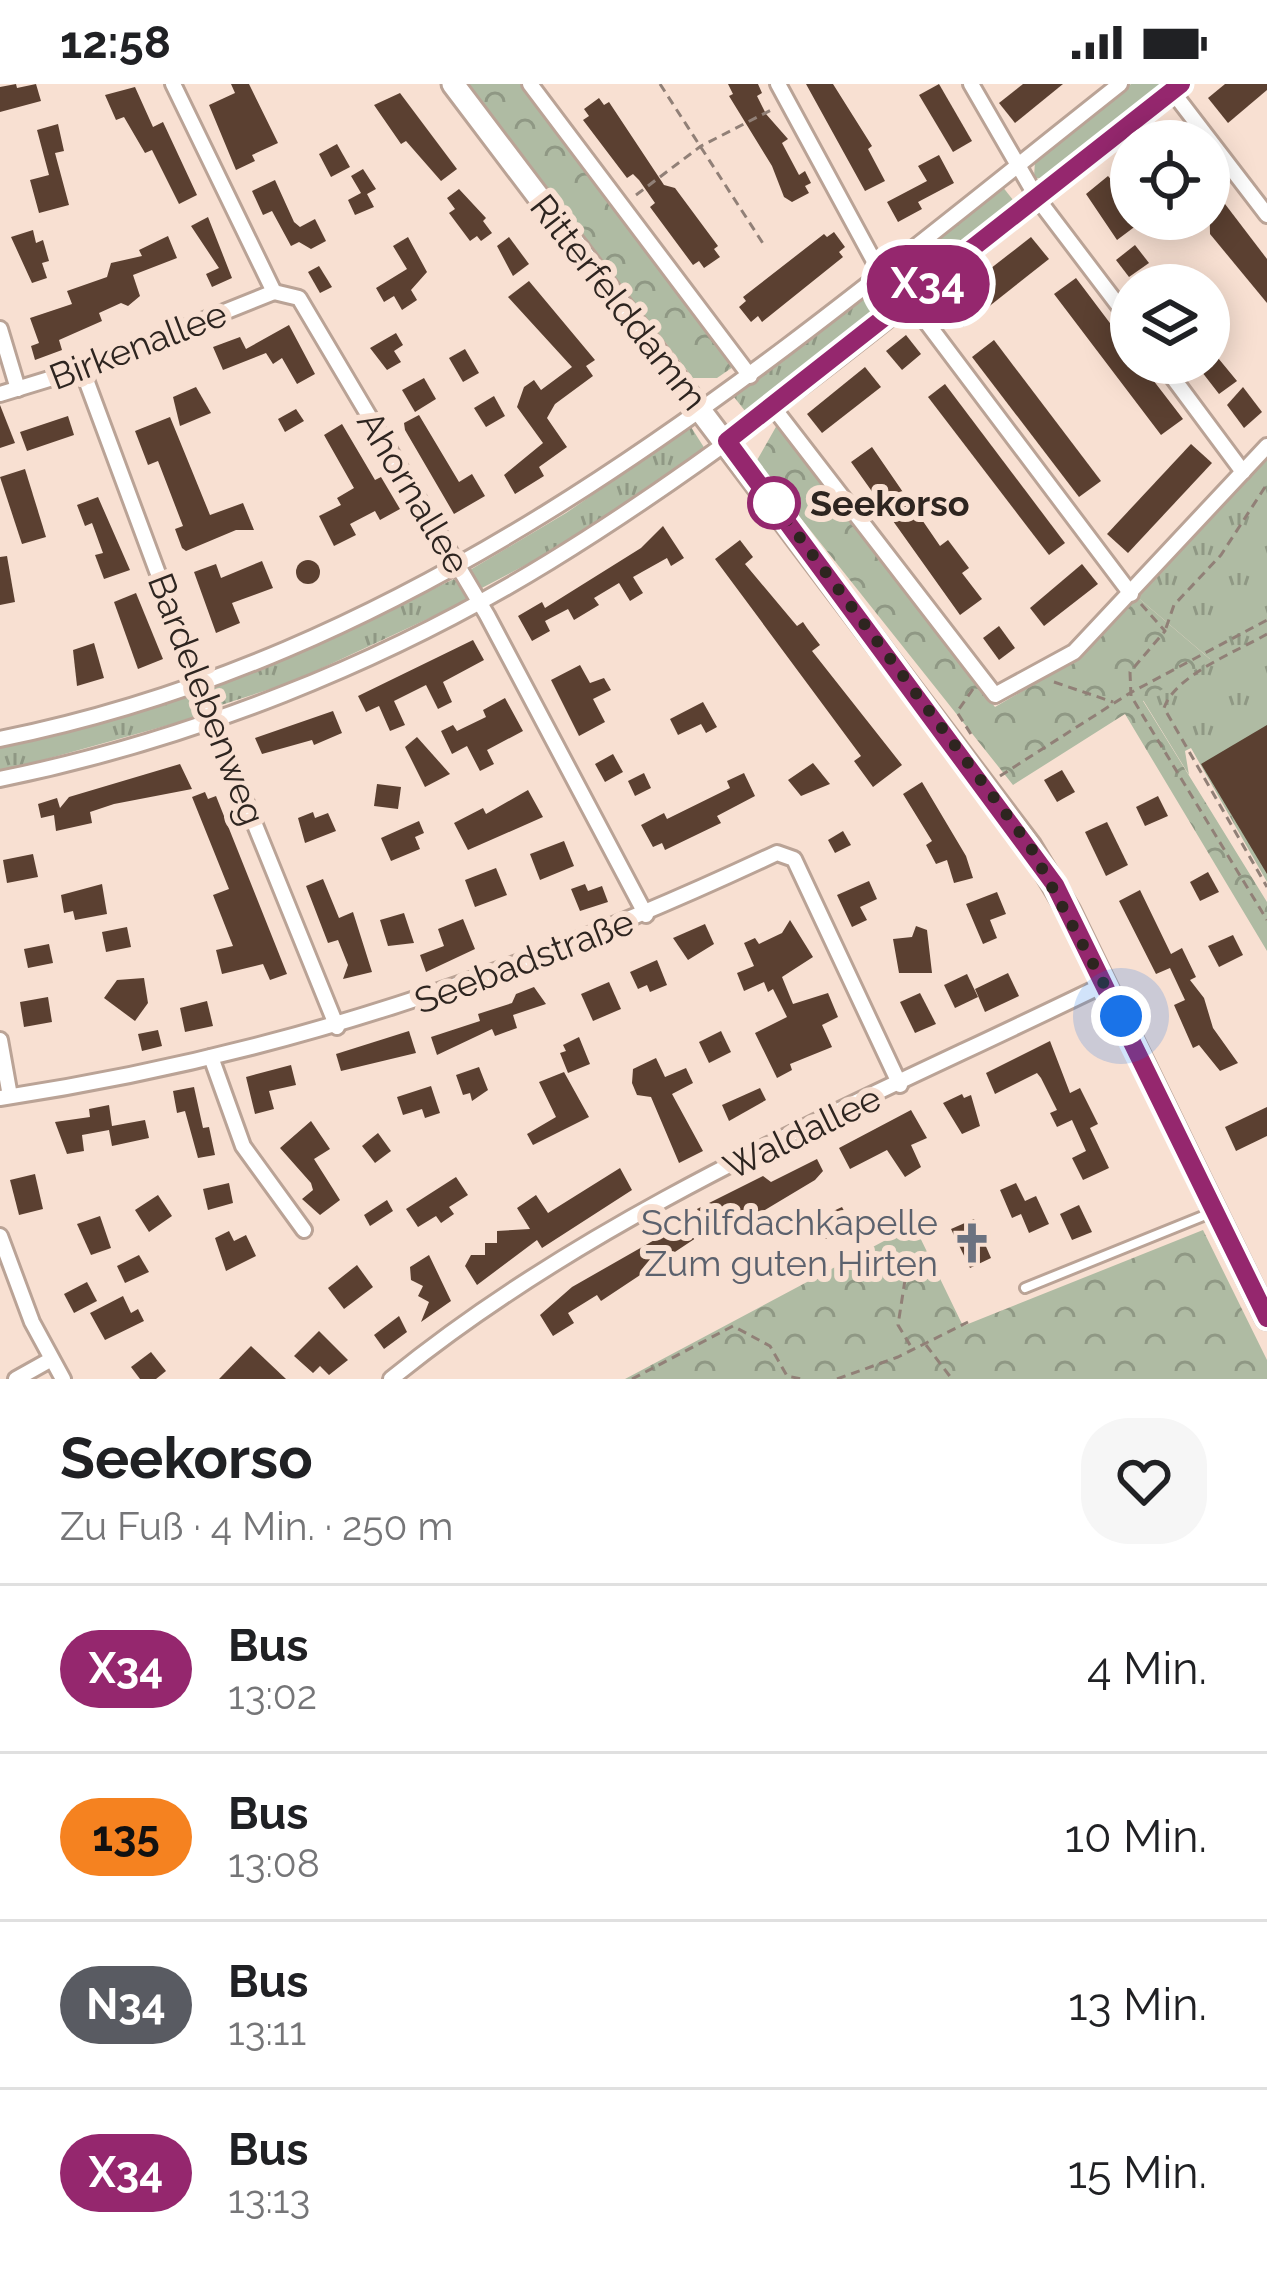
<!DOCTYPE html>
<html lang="de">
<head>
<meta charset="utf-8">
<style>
	body { margin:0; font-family:Raleway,sans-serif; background:#f6f6f6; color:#202124; height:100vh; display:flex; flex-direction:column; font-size:45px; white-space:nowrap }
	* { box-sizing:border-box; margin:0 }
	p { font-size:39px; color:#757577 }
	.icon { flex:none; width:66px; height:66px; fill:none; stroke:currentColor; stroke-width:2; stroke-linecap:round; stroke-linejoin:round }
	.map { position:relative; height:1295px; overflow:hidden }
	.sheet { display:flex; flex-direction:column; background:#fff; flex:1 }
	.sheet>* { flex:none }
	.badge { padding:0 24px; border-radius:39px; font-size:42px; line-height:78px }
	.buttons { position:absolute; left:1110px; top:36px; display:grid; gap:24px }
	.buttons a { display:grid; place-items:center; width:120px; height:120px; border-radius:50%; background:#fff; box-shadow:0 6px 30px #0003; font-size:60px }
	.you { position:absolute; width:60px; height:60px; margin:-30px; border:9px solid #fff; border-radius:50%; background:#1a73e8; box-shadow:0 0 0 18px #1a73e833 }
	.map>.badge { position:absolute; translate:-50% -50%; box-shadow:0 0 0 6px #fff }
	.round { display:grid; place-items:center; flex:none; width:126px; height:126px; border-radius:48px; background:#f6f6f6 }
	.overview { display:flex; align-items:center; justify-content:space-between; height:204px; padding:0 60px }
	h1 { font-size:57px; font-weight:700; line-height:90px }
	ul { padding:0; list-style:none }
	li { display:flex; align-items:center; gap:36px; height:168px; padding:0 60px; border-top:3px solid #e0e0e0 }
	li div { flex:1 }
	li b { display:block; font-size:45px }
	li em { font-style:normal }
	li .badge { min-width:132px; font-weight:700; text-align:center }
	.status { display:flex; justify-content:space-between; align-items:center; height:84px; padding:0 60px; background:#fff; direction:ltr }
	.status svg { height:33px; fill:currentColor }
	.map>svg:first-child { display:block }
</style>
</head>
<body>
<div class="status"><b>12:58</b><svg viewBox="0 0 49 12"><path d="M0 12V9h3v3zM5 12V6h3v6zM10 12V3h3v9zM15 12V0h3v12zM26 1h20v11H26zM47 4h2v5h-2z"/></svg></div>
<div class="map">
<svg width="1267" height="1295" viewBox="0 0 1267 1295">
	<defs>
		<pattern id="grass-tufts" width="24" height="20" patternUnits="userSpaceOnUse" patternTransform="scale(3)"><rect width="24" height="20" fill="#afbba3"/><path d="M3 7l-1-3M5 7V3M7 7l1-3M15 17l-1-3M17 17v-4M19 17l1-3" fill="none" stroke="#8f9884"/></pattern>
		<pattern id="forest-crowns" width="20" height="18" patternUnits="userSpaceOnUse" patternTransform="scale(3)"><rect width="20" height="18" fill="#afbba3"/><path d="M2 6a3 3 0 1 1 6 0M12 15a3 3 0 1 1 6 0" fill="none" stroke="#8f9884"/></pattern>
	</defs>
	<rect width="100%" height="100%" fill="#f8e0d2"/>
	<!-- grass -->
	<g fill="url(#grass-tufts)">
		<polygon points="1131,0 1171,0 1050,95 1034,94 1035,76"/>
		<polygon points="1002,102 1017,121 749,332 734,313"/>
		<polygon points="691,343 705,365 556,465 478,506 470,486 566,429"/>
		<polygon points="1267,373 1267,798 1191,664 1185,667 1189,691 1143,616 1210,575 1136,512"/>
		<polygon points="454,495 468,512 464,518 292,598 215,623 210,603 305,566"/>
		<polygon points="191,609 197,610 201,632 0,688 0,662"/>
	</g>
	<!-- forest -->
	<g fill="url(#forest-crowns)">
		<polygon points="465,0 520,0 733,283 717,294 693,294"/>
		<polygon points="777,341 995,623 1068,580 1136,512 1211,576 1143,617 1267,818 1267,867 1125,630 1013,701 756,378"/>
		<polygon points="914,1141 963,1242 1203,1146 1267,1276 1267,1295 625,1295"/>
	</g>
	<!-- building -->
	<g fill="#5b4031">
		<polygon points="16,0 17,4 36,0 41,17 0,28 0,3"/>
		<polygon points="231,0 249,0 278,59 252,71 255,77 236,86 209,21 235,9"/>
		<polygon points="728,0 758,0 762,9 757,12 766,30 788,55 782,59 799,91 805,87 811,99 805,102 809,109 792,118 784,113 772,82 729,12 733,10"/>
		<polygon points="806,0 833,0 872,62 868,65 885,97 865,107"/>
		<polygon points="939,0 972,57 953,68 919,11"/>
		<polygon points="1023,0 1063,0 1015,39 999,19"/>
		<polygon points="1225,0 1267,0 1267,6 1228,39 1208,14"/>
		<polygon points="135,3 153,43 163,38 197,111 179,120 152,66 145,69 124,33 116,36 105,11"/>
		<polygon points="400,9 457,85 441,97 406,57 401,60 374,21"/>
		<polygon points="599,14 604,21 609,18 664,101 675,104 718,162 714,165 720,173 704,184 699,177 693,181 650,123 655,119 639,96 633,90 627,94 583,36 589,32 584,25"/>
		<polygon points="58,40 64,67 55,69 69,121 39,129 30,96 49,91 37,46"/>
		<polygon points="337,60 350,83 331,93 319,70"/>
		<polygon points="939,71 954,99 918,118 922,125 898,138 887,118 927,97 918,82"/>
		<polygon points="363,85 376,105 367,110 374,123 355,131 348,116 361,109 351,92"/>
		<polygon points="1108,92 1121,107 1115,112 1137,141 1117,156 1086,110"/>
		<polygon points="275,96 294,138 300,143 315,135 326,157 311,165 299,158 291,162 272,127 263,131 252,107"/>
		<polygon points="1209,99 1267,175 1267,219 1210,150"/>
		<polygon points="459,105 486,134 483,137 492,149 481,157 477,152 470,157 449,129 455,125 447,114"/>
		<polygon points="208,133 232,194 212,203 206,190 219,184 191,142"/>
		<polygon points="33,146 36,159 43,156 49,177 42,179 47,194 32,199 11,153"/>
		<polygon points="834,148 845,163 839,168 843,173 762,238 758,232 751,238 739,223 746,217 743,213 824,150 827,153"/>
		<polygon points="168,152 177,174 133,191 140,212 128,222 121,219 99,229 102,237 59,256 62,266 35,276 31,262 39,259 30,234 72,220 67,207 107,193 111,179 142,172 139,166"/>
		<polygon points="408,153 427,188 411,206 417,216 402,226 394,212 384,218 376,204 407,185 393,162"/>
		<polygon points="509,153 529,180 513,192 497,162"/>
		<polygon points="1031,153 1049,175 963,243 945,220"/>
		<polygon points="1135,161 1149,179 1129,193 1116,176"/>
		<polygon points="1170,181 1185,201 1143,201"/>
		<polygon points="319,182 332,203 320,209 308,188"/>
		<polygon points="1076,194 1131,267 1131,279 1140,279 1183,335 1161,351 1054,210"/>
		<polygon points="529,197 595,276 586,282 593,292 555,320 547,334 567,363 539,383 544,392 515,410 504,391 543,359 517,323 524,303 534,296 541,306 572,283 508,213"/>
		<polygon points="289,241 315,290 297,300 282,274 273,280 266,269 223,286 213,263 240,253 246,265"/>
		<polygon points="396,249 403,261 394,267 401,278 387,286 370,264"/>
		<polygon points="906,251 921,270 902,286 886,267"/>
		<polygon points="994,256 1101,397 1079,413 972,273"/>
		<polygon points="1209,263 1237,297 1219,310 1195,279 1209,279"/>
		<polygon points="465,265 479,289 463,298 449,274"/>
		<polygon points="865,283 881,303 822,349 807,330"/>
		<polygon points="424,294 436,315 415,328 402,306"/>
		<polygon points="945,300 1065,459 1049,471 928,313"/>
		<polygon points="196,303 211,329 180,342 173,313"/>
		<polygon points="1243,303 1262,328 1244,344 1227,321"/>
		<polygon points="494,312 505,332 486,343 474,324"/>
		<polygon points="0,321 15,359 0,364"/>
		<polygon points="296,325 304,337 285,348 278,335"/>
		<polygon points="419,331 459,398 472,390 485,412 454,430 405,346 404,339"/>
		<polygon points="68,332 74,351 27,367 20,348"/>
		<polygon points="170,333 210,431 243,419 254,446 236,446 186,467 182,464 175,445 183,442 158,377 148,381 135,347"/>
		<polygon points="342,340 375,396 381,393 400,425 380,436 375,427 350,440 356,451 334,462 319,432 341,421 337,414 354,404 324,351"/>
		<polygon points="1191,360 1212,379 1128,469 1107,450"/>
		<polygon points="872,363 940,462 948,456 969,484 962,489 982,515 960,531 851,378"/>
		<polygon points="25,385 46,453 22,460 0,393"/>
		<polygon points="98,413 130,486 104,495 95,471 103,469 92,439 85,442 77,421"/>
		<polygon points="663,442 684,474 671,482 667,474 633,493 643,509 630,517 619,499 594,514 599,521 574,536 568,525 545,537 550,547 532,557 518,532 542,518 545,524 641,464"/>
		<polygon points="740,456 753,473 745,480 797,542 803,538 807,544 820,561 812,567 902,681 873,703 854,677 861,672 715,475"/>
		<polygon points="7,472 15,518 0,521 0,473"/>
		<circle cx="308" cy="488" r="12"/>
		<polygon points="262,477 273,504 232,519 240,539 216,549 194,488 216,480 221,494"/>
		<polygon points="1082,480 1098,500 1044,542 1030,524"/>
		<polygon points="136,509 163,575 138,585 114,518"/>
		<polygon points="999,542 1015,564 999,576 983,554"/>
		<polygon points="473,556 484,576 443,598 452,618 438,625 426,601 394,617 405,641 390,647 379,622 366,628 358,612"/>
		<polygon points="94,559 104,594 77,602 73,566"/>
		<polygon points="580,581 590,599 604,594 611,606 593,615 605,638 579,652 551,596"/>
		<polygon points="505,614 523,647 487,666 494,680 480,687 467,662 452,670 441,647 453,641 457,647 486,633 483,626"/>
		<polygon points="703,618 717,643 706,649 701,640 678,651 670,635"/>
		<polygon points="333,627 342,649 314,661 312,656 262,670 255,654"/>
		<polygon points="1267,641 1267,790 1201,680"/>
		<polygon points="417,653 450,690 425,703 405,663"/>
		<polygon points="613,670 623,688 605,698 595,680"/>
		<polygon points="813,679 830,700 801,712 788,696"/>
		<polygon points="180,680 192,705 114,720 90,728 92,739 56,747 54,731 41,734 38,720 57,714 60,724 69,713"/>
		<polygon points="1062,686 1075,708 1057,718 1044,696"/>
		<polygon points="644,689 651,704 635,712 628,697"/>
		<polygon points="744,689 755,712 717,732 721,739 665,766 662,759 653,763 641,741 664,729 667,735 730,704 727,697"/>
		<polygon points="922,698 966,772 973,794 954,799 947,776 936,780 926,761 932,757 903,710"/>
		<polygon points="377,700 401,703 398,725 374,722"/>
		<polygon points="528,706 543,733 468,766 454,739 483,724 486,730"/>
		<polygon points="205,708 208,715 216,712 287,890 270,896 263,880 222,890 216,866 233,862 213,811 229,805 192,713"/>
		<polygon points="1158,712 1168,732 1145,742 1136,723"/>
		<polygon points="313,728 315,734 328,729 336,747 305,759 298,734"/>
		<polygon points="419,737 424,749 415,753 420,765 391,777 381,754"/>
		<polygon points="1107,738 1128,781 1106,792 1085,748"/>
		<polygon points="843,747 851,761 835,769 828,756"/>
		<polygon points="564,757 574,782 540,796 530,770"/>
		<polygon points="33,770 38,793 7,799 3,776"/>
		<polygon points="496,784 507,811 475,823 465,796"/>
		<polygon points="1208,788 1219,808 1200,817 1190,798"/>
		<polygon points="323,795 339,834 353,828 372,888 343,895 348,881 338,856 328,859 306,802"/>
		<polygon points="869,797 877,815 860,823 867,836 852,843 837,811"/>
		<polygon points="102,800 107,830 75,836 73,827 64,829 61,811"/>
		<polygon points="585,800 588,807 602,802 608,818 580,827 571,805"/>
		<polygon points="1140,806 1171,870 1182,864 1196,893 1190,896 1204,914 1213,944 1238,979 1220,987 1199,961 1193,964 1174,921 1185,916 1170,884 1156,890 1119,817"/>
		<polygon points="997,808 1006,830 990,836 997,854 983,860 966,820"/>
		<polygon points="404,829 414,859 388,862 380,836"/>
		<polygon points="463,835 475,865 426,888 420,871 444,862 438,845"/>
		<polygon points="790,836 813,873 782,893 793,920 828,909 838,933 822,941 832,963 790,980 792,986 777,994 755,949 787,933 773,905 768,908 764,898 744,907 737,889 754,882 744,859 755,854 759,860 782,849"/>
		<polygon points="705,840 714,860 688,876 673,854"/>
		<polygon points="916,842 927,846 932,889 899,889 893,855 912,853"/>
		<polygon points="127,843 131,863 106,868 102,848"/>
		<polygon points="1233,851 1243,871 1219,883 1208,862"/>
		<polygon points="49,860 53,879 28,884 24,865"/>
		<polygon points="657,876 667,901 650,908 647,901 638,905 630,888"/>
		<polygon points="1008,889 1019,912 985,928 975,905"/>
		<polygon points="967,890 978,913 955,924 944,901"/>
		<polygon points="144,894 148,919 135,937 104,914 117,896"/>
		<polygon points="609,898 621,925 593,937 581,910"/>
		<polygon points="534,903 546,920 513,931 517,944 495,952 492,945 437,971 431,953 480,937 478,930 512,919 516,910"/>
		<polygon points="920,909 936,940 915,949 900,918"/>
		<polygon points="48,913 52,938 24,943 20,918"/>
		<polygon points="207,917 213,942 185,948 180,924"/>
		<polygon points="158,946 162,962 142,967 138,950"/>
		<polygon points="409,947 416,969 341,987 336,970"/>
		<polygon points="721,947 731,968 709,979 699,958"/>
		<polygon points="579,953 590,980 568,989 560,969 566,967 563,961"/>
		<polygon points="1050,957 1070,1009 1080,1004 1098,1040 1090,1044 1109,1084 1083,1096 1072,1074 1086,1067 1072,1036 1057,1043 1050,1029 1057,1026 1041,994 1037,989 995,1010 986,989"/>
		<polygon points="656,974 665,993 686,984 693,999 672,1010 703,1067 679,1079 651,1013 637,1011 632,999 633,985"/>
		<polygon points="291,981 296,1001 269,1007 274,1025 255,1030 246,993"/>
		<polygon points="479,983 488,1006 472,1017 470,1009 463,1011 456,991"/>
		<polygon points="564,988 589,1033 533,1061 527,1050 556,1033 539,998"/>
		<polygon points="431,1002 440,1029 425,1034 422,1025 403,1031 397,1013"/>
		<polygon points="194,1003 203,1044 209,1043 215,1071 198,1074 185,1027 177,1029 173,1007"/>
		<polygon points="760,1004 766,1016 729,1037 722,1021"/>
		<polygon points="962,1010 964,1014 971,1011 980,1042 962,1050 943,1019"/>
		<polygon points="109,1021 112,1042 145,1036 149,1054 112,1062 109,1046 82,1051 84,1067 67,1070 55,1038 90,1033 89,1025"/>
		<polygon points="1267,1023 1267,1052 1236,1067 1225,1043"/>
		<polygon points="911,1026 927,1054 911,1061 921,1083 905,1093 887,1066 850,1085 839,1064"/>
		<polygon points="311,1037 330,1065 314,1075 340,1116 320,1131 302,1115 313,1106 311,1099 280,1064"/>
		<polygon points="378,1049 391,1067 375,1079 362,1062"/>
		<polygon points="817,1075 823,1087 815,1096 760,1129 750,1125 708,1146 601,1217 597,1211 568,1229 574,1239 553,1252 540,1231 572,1203 700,1130 697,1125 763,1092 771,1098"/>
		<polygon points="620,1084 632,1106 542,1164 537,1156 477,1201 465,1182 471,1171 485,1171 485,1159 497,1159 497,1147 530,1145 517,1124 536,1111 548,1129"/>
		<polygon points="35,1090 43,1125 19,1131 10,1096"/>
		<polygon points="456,1093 468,1111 449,1123 454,1130 441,1139 436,1132 418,1143 406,1125"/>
		<polygon points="229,1099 233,1119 208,1126 203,1105"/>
		<polygon points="1016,1099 1025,1117 1036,1112 1049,1140 1029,1149 1021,1130 1012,1134 1000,1106"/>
		<polygon points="158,1111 172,1132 149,1148 135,1126"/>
		<polygon points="387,1116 393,1127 370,1142 364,1131"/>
		<polygon points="1079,1121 1092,1148 1072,1156 1060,1130"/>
		<polygon points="842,1123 853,1144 826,1155 816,1135"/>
		<polygon points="100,1132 111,1164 91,1171 77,1140"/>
		<polygon points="974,1135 991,1174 970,1184 951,1145"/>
		<polygon points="229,1147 234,1157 246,1151 256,1172 226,1187 215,1154"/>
		<polygon points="139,1171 149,1188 125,1199 117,1182"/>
		<polygon points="429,1171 451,1217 421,1238 429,1218 418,1212 423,1202 411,1196 410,1183"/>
		<polygon points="357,1181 373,1203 344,1225 328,1204"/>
		<polygon points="87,1198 97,1217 74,1229 64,1210"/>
		<polygon points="123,1212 131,1229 138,1225 144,1237 105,1256 90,1229"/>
		<polygon points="399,1232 407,1248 384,1265 374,1251"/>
		<polygon points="319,1247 348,1276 329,1291 320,1282 313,1289 294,1272"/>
		<polygon points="251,1262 286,1295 219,1295"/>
		<polygon points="151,1268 166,1287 156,1295 140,1295 131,1283"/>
	</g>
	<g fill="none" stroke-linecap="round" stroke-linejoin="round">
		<!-- lane casing -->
		<g stroke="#baa396" stroke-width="14">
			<polyline id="lane" points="1025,1204 1213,1128"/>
		</g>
		<!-- street casing -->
		<g stroke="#baa396" stroke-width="20">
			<g id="street">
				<polyline points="173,0 274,208"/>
				<polyline points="530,0 750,292"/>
				<polyline points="778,0 881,190"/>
				<polyline points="971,0 1037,114 1131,238"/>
				<polyline points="1172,7 1267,131"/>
				<polyline points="274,208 299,214 487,531 646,831"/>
				<polyline points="909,215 1131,510"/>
				<polyline points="0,245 18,305"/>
				<polyline points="1162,279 1243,388"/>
				<polyline points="82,285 212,635 337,943"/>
				<polyline points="0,310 82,285 274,208"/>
				<polyline points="773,323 995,611 1074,568 1267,362"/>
				<path d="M0 655C445 565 775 273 1120 0"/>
				<path d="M0 695C190 656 383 580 549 478 774 340 975 163 1182 0"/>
				<polyline points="0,956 10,1012"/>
				<polyline points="211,973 243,1062 304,1146"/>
				<path d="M0 1014C280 972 521 889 777 769L794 775 900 1001"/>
				<polyline points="0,1152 32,1238 63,1295"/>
				<polyline points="16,1295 50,1276"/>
				<path d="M391 1295C602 1123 863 1018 1105 900"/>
			</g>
		</g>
		<!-- secondary casing -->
		<g stroke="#baa396" stroke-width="27">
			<polyline id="secondary" points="453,0 1030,762 1069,827 1267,1234"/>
		</g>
		<!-- path -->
		<g stroke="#918077" stroke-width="3" stroke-dasharray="9 6" stroke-linecap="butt">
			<polyline points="660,0 764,161"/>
			<polyline points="636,111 701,62 775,24"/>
			<polyline points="1141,520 1165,547 1130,588 1131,612 1267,836"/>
			<polyline points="1166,544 1174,521 1221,471 1267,400"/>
			<path d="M1267 550C1238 567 1175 591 1164 624L1267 803"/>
			<polyline points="1054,598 1113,618"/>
			<polyline points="973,605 957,628 974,655"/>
			<polyline points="1000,692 1130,609 1267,536"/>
			<polyline points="905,1196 898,1241 913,1266"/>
			<polyline points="926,1261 952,1295"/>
			<polyline points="632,1295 733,1242 770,1262 787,1292 802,1295"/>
			<polyline points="837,1295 898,1273 968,1238"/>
		</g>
		<!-- lane -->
		<use href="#lane" stroke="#fff" stroke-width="8"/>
		<!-- street -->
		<use href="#street" stroke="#fff" stroke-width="14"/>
		<!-- secondary -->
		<use href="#secondary" stroke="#fff" stroke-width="21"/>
	</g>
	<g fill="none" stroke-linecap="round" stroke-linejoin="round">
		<!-- line casing -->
		<g stroke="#fff" stroke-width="27">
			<polyline id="line" points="1181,0 727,357 1055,801 1267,1234"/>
		</g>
		<!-- line -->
		<use href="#line" stroke="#95276e" stroke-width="18"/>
		<!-- walk -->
		<polyline stroke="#2e2520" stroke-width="12" stroke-dasharray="0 21.6" points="774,419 1030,762 1121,932"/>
	</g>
	<!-- icons -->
	<defs>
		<g id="church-bare" transform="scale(3.24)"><path d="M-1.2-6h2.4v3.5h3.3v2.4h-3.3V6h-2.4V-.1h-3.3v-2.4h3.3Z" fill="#6b7280" stroke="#f8e0d2" stroke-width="2.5" paint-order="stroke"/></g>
	</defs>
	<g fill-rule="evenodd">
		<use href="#church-bare" x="972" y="1159"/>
	</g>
	<!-- markers -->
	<circle fill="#fff" stroke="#95276e" stroke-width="6" cx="774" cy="419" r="24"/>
	<g text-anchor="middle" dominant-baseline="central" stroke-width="12" stroke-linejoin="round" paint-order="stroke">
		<!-- street labels -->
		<g font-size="36" fill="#2e2520" stroke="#f8e0d2">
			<text transform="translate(619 218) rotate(52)">Ritterfelddamm</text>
			<text transform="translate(138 261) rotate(-21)">Birkenallee</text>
			<text transform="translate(414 408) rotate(59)">Ahornallee</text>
			<text transform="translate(207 615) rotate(69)">Bardelebenweg</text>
			<text transform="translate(524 877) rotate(-21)">Seebadstraße</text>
			<text transform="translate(802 1048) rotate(-26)">Waldallee</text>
		</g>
		<!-- stop labels -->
		<g font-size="36" font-weight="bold" fill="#2e2520" stroke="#f8e0d2" text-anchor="start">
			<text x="810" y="419">Seekorso</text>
		</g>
		<!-- worship labels -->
		<g font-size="36" fill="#5b616d" stroke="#f8e0d2" text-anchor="end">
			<text x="938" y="1138">Schilfdachkapelle<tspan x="938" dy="41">Zum guten Hirten</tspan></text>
		</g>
	</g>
</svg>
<div class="buttons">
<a><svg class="icon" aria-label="locate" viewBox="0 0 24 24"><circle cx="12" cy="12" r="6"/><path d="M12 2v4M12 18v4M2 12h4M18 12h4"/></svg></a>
<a><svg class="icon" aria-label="layers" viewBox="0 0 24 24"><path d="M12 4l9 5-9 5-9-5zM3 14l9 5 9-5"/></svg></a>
</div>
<div class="you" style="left:1121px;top:932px"></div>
<b class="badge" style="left:928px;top:200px;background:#95276e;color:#fff">X34</b>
</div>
<section class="sheet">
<div class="overview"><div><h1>Seekorso</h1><p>Zu Fuß · 4 Min. · 250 m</p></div><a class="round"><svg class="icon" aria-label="heart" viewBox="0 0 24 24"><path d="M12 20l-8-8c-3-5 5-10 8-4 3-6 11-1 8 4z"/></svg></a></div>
<ul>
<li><span class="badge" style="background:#95276e;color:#fff">X34</span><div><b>Bus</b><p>13:02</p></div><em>4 Min.</em></li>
<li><span class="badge" style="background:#f58220;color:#111">135</span><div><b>Bus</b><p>13:08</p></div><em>10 Min.</em></li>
<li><span class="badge" style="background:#595b62;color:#fff">N34</span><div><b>Bus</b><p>13:11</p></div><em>13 Min.</em></li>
<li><span class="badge" style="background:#95276e;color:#fff">X34</span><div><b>Bus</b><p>13:13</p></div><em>15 Min.</em></li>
</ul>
</section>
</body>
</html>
